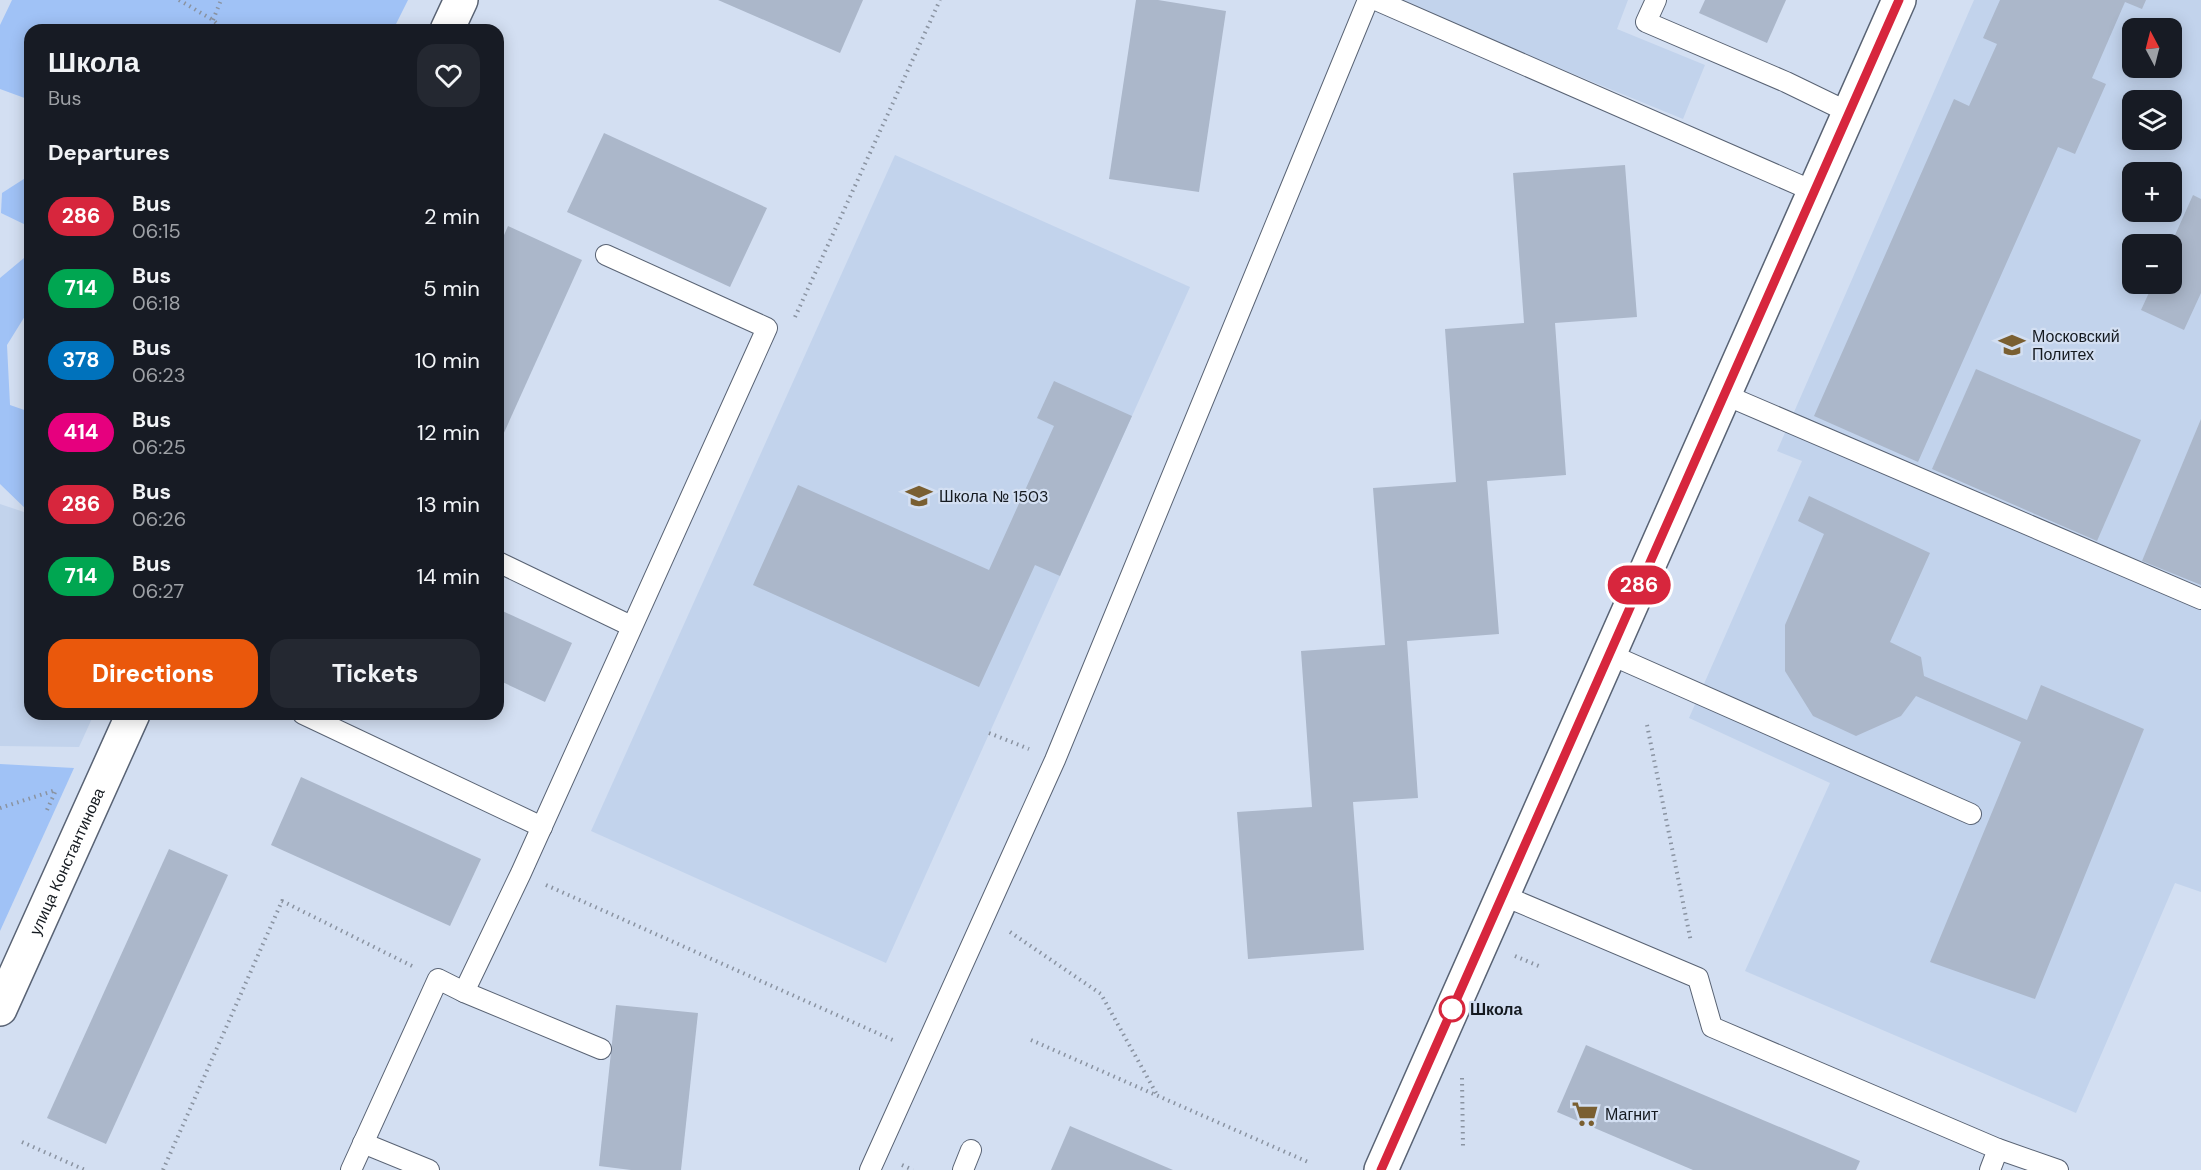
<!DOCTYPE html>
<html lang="en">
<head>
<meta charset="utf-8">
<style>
	body { margin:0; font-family:"DM Sans",sans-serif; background:#242831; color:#f1f3f6; height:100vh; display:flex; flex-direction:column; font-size:22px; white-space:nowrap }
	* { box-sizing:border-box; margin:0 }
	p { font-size:20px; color:#9ea1a6 }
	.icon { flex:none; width:33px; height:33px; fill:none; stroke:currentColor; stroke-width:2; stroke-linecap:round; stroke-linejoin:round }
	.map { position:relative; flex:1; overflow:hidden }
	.details { position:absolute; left:24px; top:24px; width:480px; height:696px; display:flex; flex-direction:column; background:#171b24; border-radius:18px; box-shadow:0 3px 15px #0003 }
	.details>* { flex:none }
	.badge { padding:0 12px; border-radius:20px; font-size:21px; line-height:39px }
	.needle { width:39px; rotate:353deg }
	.controls { position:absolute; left:2122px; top:18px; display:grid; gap:12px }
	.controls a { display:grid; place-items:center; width:60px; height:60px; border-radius:12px; background:#171b24; box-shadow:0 3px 15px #0003; font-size:30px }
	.map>.badge { position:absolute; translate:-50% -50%; box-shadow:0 0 0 3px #fff }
	h2 { padding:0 24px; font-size:22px; line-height:54px }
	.round { display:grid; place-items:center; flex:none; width:63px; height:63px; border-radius:18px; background:#242831 }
	.head { display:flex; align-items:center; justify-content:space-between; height:102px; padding:0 24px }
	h1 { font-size:28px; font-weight:800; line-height:45px }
	.button { display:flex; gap:12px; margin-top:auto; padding:12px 24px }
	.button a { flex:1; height:69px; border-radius:18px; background:#ea580c; color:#fff; font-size:24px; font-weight:800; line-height:69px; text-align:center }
	.button a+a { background:#242831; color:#f1f3f6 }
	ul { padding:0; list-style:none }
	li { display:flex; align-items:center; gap:18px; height:72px; padding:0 24px }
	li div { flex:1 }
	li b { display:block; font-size:22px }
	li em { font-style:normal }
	li .badge { min-width:66px; font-weight:700; text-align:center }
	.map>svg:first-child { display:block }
</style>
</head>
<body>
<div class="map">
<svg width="2201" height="1170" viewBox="0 0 2201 1170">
	<rect width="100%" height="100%" fill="#d3dff2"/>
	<!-- built -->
	<g fill="#c2d3ec" fill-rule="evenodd">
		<polygon points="1393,0 1628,0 1617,29 1705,65 1683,119"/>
		<path d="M1974 0H2201V892L2175 883 2076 1113 1745 971 1830 783 1689 718 1802 461 1777 451ZM2133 28H2172V68H2133ZM2133 100H2172V140H2133ZM2133 172H2172V212H2133ZM2133 244H2172V284H2133Z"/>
		<polygon points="895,155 1190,287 886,963 591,831"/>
		<polygon points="0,504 30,514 30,714 94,714 79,747 0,746"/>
	</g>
	<!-- green -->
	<g fill="#a0c2f6">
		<polygon points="12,0 408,0 393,30 30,30 30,100 0,89 0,25"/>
		<polygon points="30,175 30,227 1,213 2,193"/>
		<polygon points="30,257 30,308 7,345 10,405 30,412 30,513 0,484 0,278 24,258"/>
		<polygon points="0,764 74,768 0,931"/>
	</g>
	<!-- building -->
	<g fill="#abb7ca">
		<polygon points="718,0 863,0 840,53"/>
		<polygon points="1136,0 1158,0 1226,11 1199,192 1109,179"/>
		<polygon points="1705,0 1786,0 1767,43 1699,13"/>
		<polygon points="2000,0 2146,0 2142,9 2125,2 2092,78 2106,84 2075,154 2058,147 1918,462 1814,416 1954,99 1969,106 1997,44 1983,38"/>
		<polygon points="604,133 767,208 730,287 567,212"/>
		<polygon points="1625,165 1637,317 1555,323 1566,475 1487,481 1499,634 1407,641 1418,798 1353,802 1364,950 1248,959 1237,812 1312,807 1301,651 1385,645 1373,488 1456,482 1445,329 1524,323 1513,173"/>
		<polygon points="2193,195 2201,199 2201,293 2184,330 2141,310 2153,284 2172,284 2171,244"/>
		<polygon points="508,226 582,260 498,446 498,249"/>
		<polygon points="1976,369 2141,440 2097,541 1932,469"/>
		<polygon points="1054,381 1132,416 1060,576 1035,565 979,687 753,585 798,485 989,570 1054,426 1037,418"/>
		<polygon points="2201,419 2201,585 2142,561"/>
		<polygon points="1809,496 1930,553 1890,642 1921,657 1924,676 2027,720 2041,685 2144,729 2035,999 1930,962 2021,742 1916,696 1901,716 1856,736 1813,716 1785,671 1785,625 1824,534 1798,521"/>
		<polygon points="498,609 572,643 545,702 498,680"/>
		<polygon points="301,777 481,859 450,926 271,845"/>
		<polygon points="169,849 228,875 106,1144 47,1118"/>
		<polygon points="616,1005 698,1013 681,1170 631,1170 599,1166"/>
		<polygon points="1586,1045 1860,1161 1856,1170 1693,1170 1557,1112"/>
		<polygon points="1070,1126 1173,1170 1051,1170"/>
	</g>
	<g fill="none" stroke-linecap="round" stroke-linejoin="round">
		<!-- service casing -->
		<g stroke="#596374" stroke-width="22">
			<g id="service">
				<polyline points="1376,0 1813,191"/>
				<polyline points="1656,0 1646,22 1786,82 1850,113"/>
				<polyline points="1723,394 2201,599"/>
				<polyline points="498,562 631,626"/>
				<polyline points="1609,654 1971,814"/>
				<polyline points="303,714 542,827"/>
				<polyline points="1502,895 1698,978 1712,1027 1998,1149 2058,1170"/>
				<polyline points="464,992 601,1049"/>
				<polyline points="363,1143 429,1170"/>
				<polyline points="351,1170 438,979 464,992 521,873 767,328 606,255"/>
				<polyline points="870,1170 1055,760 1368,0"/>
				<polyline points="963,1170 971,1150"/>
				<polyline points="1990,1170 1998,1149"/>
			</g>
		</g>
		<!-- minor casing -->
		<g stroke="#596374" stroke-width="36">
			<g id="minor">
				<polyline points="447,30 461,0"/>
				<path id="s1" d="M0 1009 133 714"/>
			</g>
		</g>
		<!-- tertiary casing -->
		<g stroke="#596374" stroke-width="36">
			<polyline id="tertiary" points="1381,1170 1899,0"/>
		</g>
		<!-- path -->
		<g stroke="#8a93a1" stroke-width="4" stroke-dasharray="1.5 4.5" stroke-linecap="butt">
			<polyline points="179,0 213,20 224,30"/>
			<polyline points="213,20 221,0"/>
			<polyline points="795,317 940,0"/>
			<polyline points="1647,725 1691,942"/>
			<polyline points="989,733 1029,749"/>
			<polyline points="0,808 56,790"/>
			<polyline points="47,810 56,790"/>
			<polyline points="546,885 895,1041"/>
			<polyline points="1010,932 1101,994 1156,1093"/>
			<polyline points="1515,956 1541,967"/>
			<polyline points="1031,1040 1308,1162"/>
			<polyline points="1462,1078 1463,1147"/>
			<polyline points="22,1142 85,1170"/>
			<polyline points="902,1165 913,1170"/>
			<polyline points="163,1170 282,901 412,966"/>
		</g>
		<!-- service -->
		<use href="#service" stroke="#fff" stroke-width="20"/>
		<!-- minor -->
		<use href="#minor" stroke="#fff" stroke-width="33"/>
		<!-- tertiary -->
		<use href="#tertiary" stroke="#fff" stroke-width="33"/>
	</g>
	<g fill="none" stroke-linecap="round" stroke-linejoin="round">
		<!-- line casing -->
		<g stroke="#fff" stroke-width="14">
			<polyline id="line" points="1381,1170 1899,0"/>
		</g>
		<!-- line -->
		<use href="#line" stroke="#d7263d" stroke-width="9"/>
	</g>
	<!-- icons -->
	<defs>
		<g id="university-bare" transform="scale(2.07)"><path d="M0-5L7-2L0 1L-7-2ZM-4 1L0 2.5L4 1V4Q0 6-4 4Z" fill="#7a5f31" stroke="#d3dff2" stroke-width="2.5" paint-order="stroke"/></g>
		<g id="school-bare" transform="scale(2.07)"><path d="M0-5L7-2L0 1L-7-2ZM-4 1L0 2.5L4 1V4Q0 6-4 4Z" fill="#7a5f31" stroke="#d3dff2" stroke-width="2.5" paint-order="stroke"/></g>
		<g id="supermarket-bare" transform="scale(2.07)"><path d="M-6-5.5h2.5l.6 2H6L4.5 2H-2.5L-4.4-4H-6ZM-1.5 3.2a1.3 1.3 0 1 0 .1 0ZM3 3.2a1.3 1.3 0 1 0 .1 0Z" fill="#7a5f31" stroke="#d3dff2" stroke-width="2.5" paint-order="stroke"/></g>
	</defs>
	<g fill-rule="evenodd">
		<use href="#university-bare" x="2012" y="345"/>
		<use href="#school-bare" x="919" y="496"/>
		<use href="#supermarket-bare" x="1585" y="1114"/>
	</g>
	<!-- markers -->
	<circle fill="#fff" stroke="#d7263d" stroke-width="3" cx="1452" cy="1009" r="12"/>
	<g text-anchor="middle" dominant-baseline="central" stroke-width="4.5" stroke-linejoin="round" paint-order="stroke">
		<!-- poi labels -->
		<g font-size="16" fill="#151a20" stroke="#d3dff2" text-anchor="start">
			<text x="2032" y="336">Московский<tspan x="2032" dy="18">Политех</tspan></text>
			<text x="939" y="496">Школа № 1503</text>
			<text x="1605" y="1114">Магнит</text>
		</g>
		<!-- street labels -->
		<g font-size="16" fill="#151a20" stroke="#d3dff2">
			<text stroke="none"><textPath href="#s1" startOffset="162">улица Константинова</textPath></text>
		</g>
		<!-- stop labels -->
		<g font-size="16" font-weight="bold" fill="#151a20" stroke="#d3dff2" text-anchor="start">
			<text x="1470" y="1009">Школа</text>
		</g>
	</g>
</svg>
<div class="controls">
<a><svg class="needle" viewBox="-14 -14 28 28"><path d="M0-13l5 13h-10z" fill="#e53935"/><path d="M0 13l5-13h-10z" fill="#9ea1a6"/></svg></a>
<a><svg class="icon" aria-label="layers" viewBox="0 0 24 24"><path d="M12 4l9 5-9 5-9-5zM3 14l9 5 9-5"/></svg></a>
<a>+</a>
<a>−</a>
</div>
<b class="badge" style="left:1639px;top:585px;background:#d7263d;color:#fff">286</b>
<section class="details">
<div class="head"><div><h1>Школа</h1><p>Bus</p></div><a class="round"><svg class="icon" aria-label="heart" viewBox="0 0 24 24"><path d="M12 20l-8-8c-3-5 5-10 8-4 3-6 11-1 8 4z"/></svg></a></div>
<h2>Departures</h2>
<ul>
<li><span class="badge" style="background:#d7263d;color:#fff">286</span><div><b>Bus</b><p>06:15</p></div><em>2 min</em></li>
<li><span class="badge" style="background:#00a651;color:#fff">714</span><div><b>Bus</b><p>06:18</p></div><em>5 min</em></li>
<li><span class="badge" style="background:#0072bc;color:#fff">378</span><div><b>Bus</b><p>06:23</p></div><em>10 min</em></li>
<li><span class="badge" style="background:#e6007e;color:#fff">414</span><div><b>Bus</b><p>06:25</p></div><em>12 min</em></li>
<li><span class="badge" style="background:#d7263d;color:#fff">286</span><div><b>Bus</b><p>06:26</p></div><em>13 min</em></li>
<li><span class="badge" style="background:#00a651;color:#fff">714</span><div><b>Bus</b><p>06:27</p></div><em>14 min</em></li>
</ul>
<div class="button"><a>Directions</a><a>Tickets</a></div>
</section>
</div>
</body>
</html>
